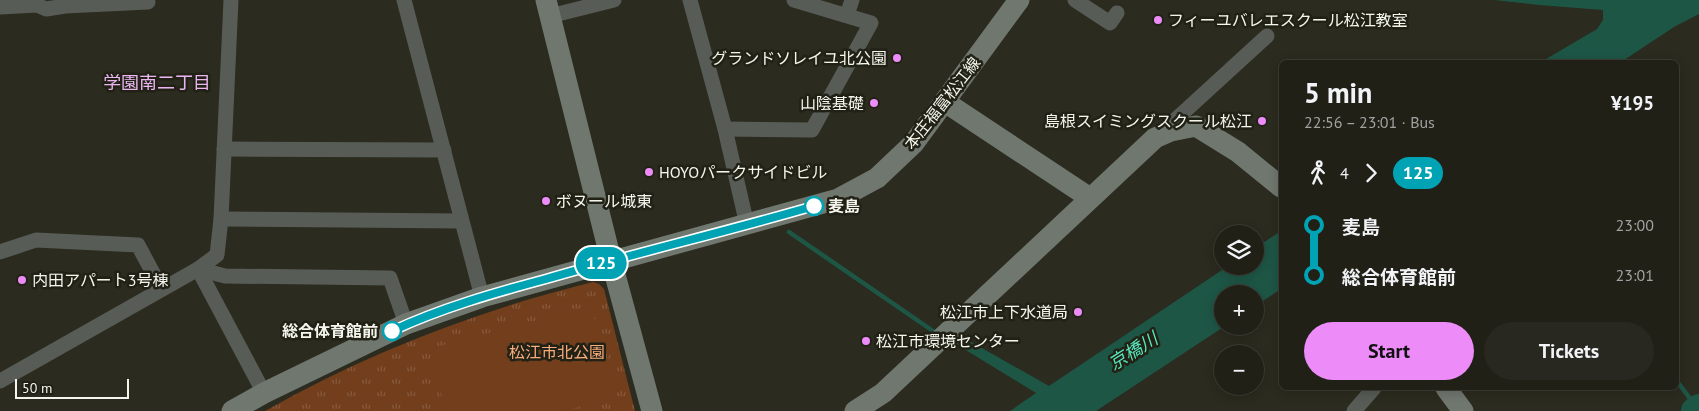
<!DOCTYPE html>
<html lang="en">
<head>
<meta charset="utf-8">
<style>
	body { margin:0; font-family:"PT Sans","Noto Sans JP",sans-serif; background:#282820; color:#f1f3f6; height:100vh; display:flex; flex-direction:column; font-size:19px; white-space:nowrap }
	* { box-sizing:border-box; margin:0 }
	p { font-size:16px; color:#a2a3a1 }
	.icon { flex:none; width:28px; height:28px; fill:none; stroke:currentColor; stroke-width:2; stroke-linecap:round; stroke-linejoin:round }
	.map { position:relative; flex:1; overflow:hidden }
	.drawer { position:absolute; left:1279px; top:60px; width:400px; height:330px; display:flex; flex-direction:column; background:#202017; border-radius:8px; box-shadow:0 2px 12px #0003,0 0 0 1px #3d3e36 }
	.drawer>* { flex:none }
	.badge { padding:0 10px; border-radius:16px; font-size:18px; line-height:32px }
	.fabs { position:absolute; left:1214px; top:225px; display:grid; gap:10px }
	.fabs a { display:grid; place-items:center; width:50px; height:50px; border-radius:50%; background:#202017; box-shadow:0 2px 12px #0003,0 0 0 1px #3d3e36; font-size:25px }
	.scale { position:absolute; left:15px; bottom:12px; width:114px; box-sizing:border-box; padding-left:5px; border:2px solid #f4f5ed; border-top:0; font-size:14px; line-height:18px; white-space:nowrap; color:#f4f5ed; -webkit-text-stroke:4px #212215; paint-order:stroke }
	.map>.badge { position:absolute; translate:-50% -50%; box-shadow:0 0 0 2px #fff }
	.legs { display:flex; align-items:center; gap:8px; height:55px; padding:0 25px; font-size:16px }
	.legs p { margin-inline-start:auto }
	.headline { display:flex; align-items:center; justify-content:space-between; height:85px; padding:0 25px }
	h1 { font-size:28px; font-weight:700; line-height:38px }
	.button { display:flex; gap:10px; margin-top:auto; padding:10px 25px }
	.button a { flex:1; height:58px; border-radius:30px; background:#ed8cf9; color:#111; font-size:20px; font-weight:700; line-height:58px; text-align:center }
	.button a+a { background:#282820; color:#f1f3f6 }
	ul { padding:0 25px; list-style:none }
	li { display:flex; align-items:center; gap:18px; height:50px; font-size:19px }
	li i { display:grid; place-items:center; width:8px; height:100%; margin:0 6px; background:currentColor }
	li i::after { content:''; width:12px; height:12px; margin:-6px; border:4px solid; border-radius:50%; background:#202017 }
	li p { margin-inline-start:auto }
	li:first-child i { background:linear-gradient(#0000 50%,currentColor 0) }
	li:last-child i { background:linear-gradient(currentColor 50%,#0000 0) }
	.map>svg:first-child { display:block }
</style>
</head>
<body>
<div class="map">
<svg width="1699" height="411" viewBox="0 0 1699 411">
	<defs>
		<pattern id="park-tufts" width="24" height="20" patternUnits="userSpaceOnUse" patternTransform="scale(1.25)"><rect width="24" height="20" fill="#723e1c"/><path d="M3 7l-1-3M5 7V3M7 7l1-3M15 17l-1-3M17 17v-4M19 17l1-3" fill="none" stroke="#875a3d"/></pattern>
	</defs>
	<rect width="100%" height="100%" fill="#2b2b1f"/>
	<!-- park -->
	<path fill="url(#park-tufts)" d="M593 282 599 284 604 289 635 411H265C367 353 479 310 593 282Z"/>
	<!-- pitch -->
	<polygon fill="#723e1c" points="591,306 616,397 563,411 446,411 429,349"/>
	<!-- water -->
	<g fill="#1e5646">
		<polygon points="1494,0 1699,0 1699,14 1674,27 1621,62 1541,62 1597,29 1603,20 1603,10 1539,5"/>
		<polygon points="1281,231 1281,289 1255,306 1255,294 1222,294 1222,326 1225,326 1096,411 1010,411 1036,393 951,341 957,334 1049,386 1228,266 1255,266 1255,248"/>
	</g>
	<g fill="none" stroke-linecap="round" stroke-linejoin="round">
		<!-- stream -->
		<g stroke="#1e5646" stroke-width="4.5">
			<polyline points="789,232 933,331"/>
			<polyline points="1676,380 1698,409"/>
		</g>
		<!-- river -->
		<polyline stroke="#1e5646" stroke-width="28" points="1695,411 1699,408"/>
		<!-- street -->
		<g stroke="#575c56" stroke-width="15">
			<polyline points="404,0 482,297"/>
			<polyline points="690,0 725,129 747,225"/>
			<polyline points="1075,0 1110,23 1117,13"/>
			<polyline points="0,7 37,5 46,9 65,6 148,2"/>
			<polyline points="847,15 852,0"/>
			<polyline points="550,16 614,0"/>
			<polyline points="725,129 812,130 871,23 794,0"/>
			<polyline points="1162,132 1267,36"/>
			<polyline points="224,149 444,150"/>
			<polyline points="221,219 461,221"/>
			<polyline points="0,252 36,240 138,245 161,288"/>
			<polyline points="198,269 225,276 390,278 406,324"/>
			<polyline points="198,269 264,393"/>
			<polyline points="0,381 198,269 217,255 221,219 231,0"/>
			<polyline points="1354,411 1374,388"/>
		</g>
		<!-- secondary -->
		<g stroke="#70776f" stroke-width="21">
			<polyline points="546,0 611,260 652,411"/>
			<polyline points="945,102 1090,198"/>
			<polyline points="1446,388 1463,411"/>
			<polyline points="232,411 264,393 406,324 482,297 838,199 877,178 914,143 1019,0"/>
			<polyline points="855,411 883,393 1155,138 1171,131 1196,126 1238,152 1281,187"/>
		</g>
	</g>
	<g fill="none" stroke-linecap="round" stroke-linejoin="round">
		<!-- line-1 casing -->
		<g stroke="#fff" stroke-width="11">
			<path id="line-1" d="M392 331C441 308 494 293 546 279 635 253 725 232 814 206"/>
		</g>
		<!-- line-1 -->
		<use href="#line-1" stroke="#00a3b4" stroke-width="8"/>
	</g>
	<!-- markers -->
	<g fill="#ed8cf9" stroke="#212215" stroke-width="2">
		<circle cx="1158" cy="20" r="5"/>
		<circle cx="897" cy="58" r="5"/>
		<circle cx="874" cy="103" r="5"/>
		<circle cx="1262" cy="121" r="5"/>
		<circle cx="649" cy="172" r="5"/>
		<circle cx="546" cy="201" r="5"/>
		<circle cx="22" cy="280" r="5"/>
		<circle cx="1078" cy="312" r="5"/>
		<circle cx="866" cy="341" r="5"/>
	</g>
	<g fill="#fff" stroke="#00a3b4" stroke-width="2.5">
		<circle cx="814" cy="206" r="9"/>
		<circle cx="392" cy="331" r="9"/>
	</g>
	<g text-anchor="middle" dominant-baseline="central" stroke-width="5" stroke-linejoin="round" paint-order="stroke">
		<!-- poi labels -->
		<g font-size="16" fill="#f4f5ed" stroke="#212215" text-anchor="start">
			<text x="1168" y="20">フィーユバレエスクール松江教室</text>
			<text x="887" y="58" text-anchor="end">グランドソレイユ北公園</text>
			<text x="864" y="103" text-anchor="end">山陰基礎</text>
			<text x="1252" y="121" text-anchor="end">島根スイミングスクール松江</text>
			<text x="659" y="172">HOYOパークサイドビル</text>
			<text x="556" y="201">ボヌール城東</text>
			<text x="32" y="280">内田アパート3号棟</text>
			<text x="1068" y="312" text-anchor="end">松江市上下水道局</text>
			<text x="876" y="341">松江市環境センター</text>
		</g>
		<!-- street labels -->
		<g font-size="16" fill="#f4f5ed" stroke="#212215">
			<text transform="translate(942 103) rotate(-52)">本庄福富松江線</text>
		</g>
		<!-- stop labels -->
		<g font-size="16" font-weight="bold" fill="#f4f5ed" stroke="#212215" text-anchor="start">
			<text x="828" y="206">麦島</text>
			<text x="378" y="331" text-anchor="end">総合体育館前</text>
		</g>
		<!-- park labels -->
		<g font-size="16" fill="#faac7c" stroke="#212215">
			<text x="557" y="352">松江市北公園</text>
		</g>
		<!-- neighbourhood labels -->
		<g font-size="18" fill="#eab5f0" stroke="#212215">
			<text x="157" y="82">学園南二丁目</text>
		</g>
		<!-- water labels -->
		<g font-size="18" font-style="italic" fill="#55e7bd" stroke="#212215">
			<text transform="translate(1133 351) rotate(-32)">京橋川</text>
		</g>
	</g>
</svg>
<div class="fabs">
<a><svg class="icon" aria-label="layers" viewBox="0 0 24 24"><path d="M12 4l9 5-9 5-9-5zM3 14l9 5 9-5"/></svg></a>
<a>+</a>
<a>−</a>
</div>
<div class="scale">50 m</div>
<b class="badge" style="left:601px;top:263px;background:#00a3b4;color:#fff">125</b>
<section class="drawer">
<div class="headline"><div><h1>5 min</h1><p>22:56 – 23:01 · Bus</p></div><b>¥195</b></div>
<div class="legs"><svg class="icon" aria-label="walk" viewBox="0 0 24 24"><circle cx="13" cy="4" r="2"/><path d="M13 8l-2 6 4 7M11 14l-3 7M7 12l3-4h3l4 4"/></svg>4<svg class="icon" aria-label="forward" viewBox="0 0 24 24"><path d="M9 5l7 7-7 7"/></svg><b class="badge" style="background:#00a3b4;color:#fff">125</b></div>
<ul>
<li><i style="color:#00a3b4"></i><b>麦島</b><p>23:00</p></li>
<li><i style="color:#00a3b4"></i><b>総合体育館前</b><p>23:01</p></li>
</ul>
<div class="button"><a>Start</a><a>Tickets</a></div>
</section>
</div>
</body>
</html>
